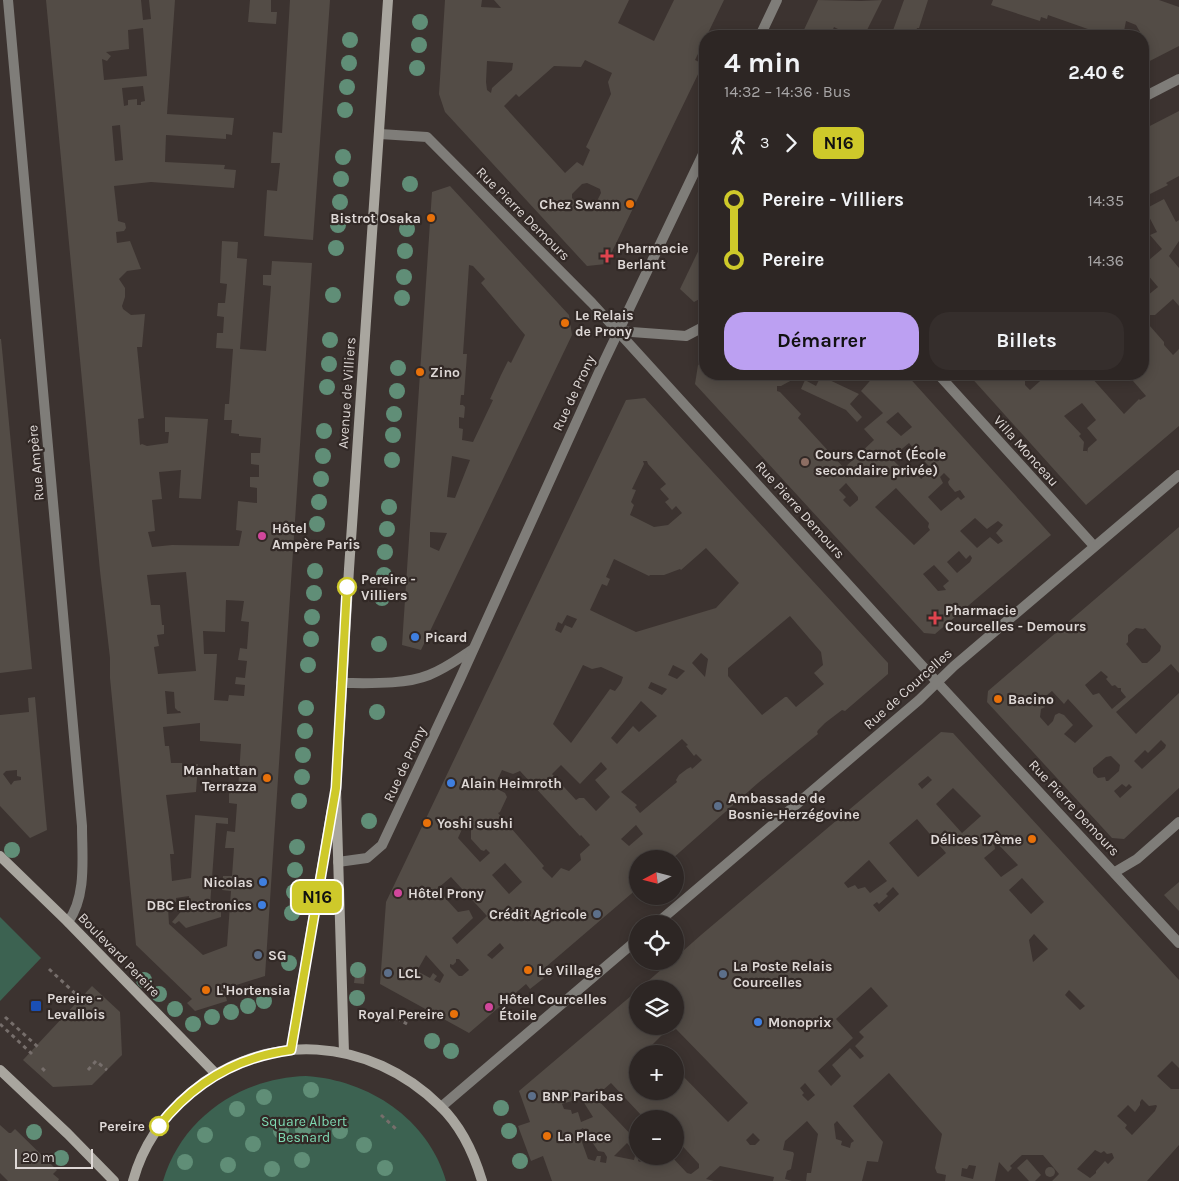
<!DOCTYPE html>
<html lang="fr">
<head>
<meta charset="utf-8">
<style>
	body { margin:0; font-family:Karla,sans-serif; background:#352e2c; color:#f1f3f6; height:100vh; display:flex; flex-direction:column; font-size:19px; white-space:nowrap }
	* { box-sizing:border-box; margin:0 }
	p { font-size:16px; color:#a7a5a6 }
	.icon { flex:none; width:28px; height:28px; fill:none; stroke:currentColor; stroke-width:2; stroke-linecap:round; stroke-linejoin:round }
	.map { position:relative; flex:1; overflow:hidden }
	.side { position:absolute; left:699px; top:30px; width:450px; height:350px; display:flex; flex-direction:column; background:#2d2624; border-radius:20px; box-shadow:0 2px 12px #0003,0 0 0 1px #484341 }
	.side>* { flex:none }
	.badge { padding:0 10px; border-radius:8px; font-size:18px; line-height:32px }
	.needle { width:32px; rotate:263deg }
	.buttons { position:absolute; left:629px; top:850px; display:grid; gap:10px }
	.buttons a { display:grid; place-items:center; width:55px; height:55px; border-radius:50%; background:#2d2624; box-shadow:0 2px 12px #0003,0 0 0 1px #484341; font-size:25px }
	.scale { position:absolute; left:15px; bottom:12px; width:78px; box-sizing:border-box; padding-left:5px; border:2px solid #ded8d6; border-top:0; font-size:14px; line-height:18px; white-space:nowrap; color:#ded8d6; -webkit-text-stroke:4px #322926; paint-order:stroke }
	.map>.badge { position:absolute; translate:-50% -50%; box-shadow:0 0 0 2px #fff }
	.legs { display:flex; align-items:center; gap:8px; height:55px; padding:0 25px; font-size:16px }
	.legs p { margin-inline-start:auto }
	.headline { display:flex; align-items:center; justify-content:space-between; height:85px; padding:0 25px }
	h1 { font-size:28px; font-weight:700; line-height:38px }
	.primary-button { display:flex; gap:10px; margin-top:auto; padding:10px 25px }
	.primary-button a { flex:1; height:58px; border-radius:20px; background:#bca0f2; color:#111; font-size:20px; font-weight:700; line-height:58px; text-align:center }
	.primary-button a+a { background:#352e2c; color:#f1f3f6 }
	ul { padding:0 25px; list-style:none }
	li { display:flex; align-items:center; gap:18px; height:60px; font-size:19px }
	li i { display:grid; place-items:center; width:8px; height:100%; margin:0 6px; background:currentColor }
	li i::after { content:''; width:12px; height:12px; margin:-6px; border:4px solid; border-radius:50%; background:#2d2624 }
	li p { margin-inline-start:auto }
	li:first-child i { background:linear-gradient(#0000 50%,currentColor 0) }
	li:last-child i { background:linear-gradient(currentColor 50%,#0000 0) }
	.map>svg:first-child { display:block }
</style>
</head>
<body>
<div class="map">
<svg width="1179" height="1181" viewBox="0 0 1179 1181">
	<rect width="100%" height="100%" fill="#3c3330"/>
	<!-- green -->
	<g fill="#3c6251">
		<polygon points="0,917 41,958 0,1001"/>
		<path d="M306 1076C369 1080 428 1119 446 1181H163C182 1117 241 1078 306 1076Z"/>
	</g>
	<!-- building -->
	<g fill="#534c46" fill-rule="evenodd">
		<path d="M46 0H141L143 20 151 19 149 0H175L167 114 234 118 232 135 226 134V139L166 135 165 162 225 165 224 169 236 170 234 188 151 182 114 186 118 221 125 223 126 228 124 231 116 232 117 243 130 241 141 269 127 271 119 279 125 288V297L122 306 123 309 131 315 145 314 142 347H137L144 418 138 419 140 445 142 444 147 446 168 443 169 432H165V417L208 419 201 499 179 498 181 470 159 472 162 499 152 500 155 531 148 532 152 547 172 545 239 546 242 531 236 530 238 501 257 503V488L250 487V477H259V465L251 464V453H260L261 438 239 436V434L231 433 232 420H224L225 404H229L233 349 216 348 217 333H223L224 317 217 316 218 303H225L227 284 220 283 222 241 238 242 237 258 247 259 240 349 266 351 271 286 263 285V275H271L272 261 312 263 265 976 224 989 227 1001 195 1011 187 1003 192 999 136 945 110 678V658L100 571ZM143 28 147 76 104 80 102 59 107 61 111 56 106 52 129 49 128 30ZM143 86 145 101 141 102V105H137V99L128 100V105L124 106 122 88ZM120 125 123 160 115 161 112 126ZM186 572 196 671 158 674 154 647 159 646 157 635 164 634V625H162L160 605H151L147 575ZM226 600 244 601 241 621 249 622 247 649 240 648 238 660 247 661 245 678 236 677 235 684 245 685 244 696 229 695 228 701 214 700 217 654H204L203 631 225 632ZM165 691 174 692 175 708 178 711H180L181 713 167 714ZM200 723V741L241 744 238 791H229V803L237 804 235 832 227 831 225 848H234L232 876H223L222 890 231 891 227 946 203 955 169 924 168 907 174 906V902H176V898L189 896 188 907 184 908 172 922 175 924 179 921 186 928 221 917V907L210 906 216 823 228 824V818L195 815 191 878 172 881 170 854H174L166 795 196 792 198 764 183 766 182 763H171L169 746H165L163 727Z"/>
		<polygon points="250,0 271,0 271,12 277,12 276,24 248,22"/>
		<polygon points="290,0 330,0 313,240 264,236 267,190 277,191 280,163 271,163 273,132 282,133"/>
		<path d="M445 0H482L481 7 501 8 494 0H629L618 23 654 41 674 0H724L695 60 703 64 606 264 587 266 445 112 439 94ZM585 60 612 73 608 82 611 94 586 147 590 150 583 166 577 162 565 173 504 106 516 94 519 97 554 66 581 67ZM487 61 513 63 512 70 492 88 491 93 487 90 486 82ZM587 183 600 189 601 193 595 205 581 208 572 198V194L582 184Z"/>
		<polygon points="818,0 861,1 882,0 864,36 837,36 840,30 834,27 830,36 801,36"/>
		<polygon points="904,0 928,0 919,28 917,28 914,36 891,36"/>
		<polygon points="993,0 1159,0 1179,7 1179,46 1142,65 1142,36 1132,36 1140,32 1136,25 1126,21 1124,31 1127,36 1101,36 1102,34 1048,15 1047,19 1041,17 1040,21 991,5"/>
		<polygon points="1179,111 1179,176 1166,183 1168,185 1142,198 1142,130"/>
		<path d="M450 186 569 315 572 335 421 650 402 645 432 192ZM469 265 473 266 485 279 481 283 525 335 511 363 508 361 501 375 490 399 493 400 473 442 462 440 463 429 459 428V417L464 418 465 407 463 405H460L461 395H464L467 354H463ZM452 456 470 460 455 498 447 497ZM430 532 447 533 439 551 430 547Z"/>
		<polygon points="1164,199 1176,222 1179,220 1179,241 1169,256 1179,268 1179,306 1173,299 1155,315 1149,315 1142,309 1142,300 1158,287 1147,274 1150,267 1149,260 1162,249 1150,235 1157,232 1145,209"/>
		<polygon points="705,237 705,296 694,302 680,289"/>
		<path d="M1142 317 1164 342V345L1173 355 1179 349V426L1086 505 968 374H1020L1025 380V385L1030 390 1048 374H1094L1091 377 1124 414 1139 399 1140 400 1146 396 1127 374H1142ZM1082 403 1096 420 1087 428 1097 440 1088 448 1087 453V451H1083L1084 442 1079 436 1081 434 1064 416Z"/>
		<polygon points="0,339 1,339 3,359 32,669 0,673"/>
		<path d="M705 361V374H803L781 386H777V391L780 392 801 414 798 418 844 468 874 440 864 429 883 413 861 391 876 374H906L1051 535 935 634 924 633 695 384 698 365ZM898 412 912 427 901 436 886 422ZM909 443 932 470 921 479 911 468 906 473 891 458ZM944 473 950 479 948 482 949 485 955 492 960 490 965 497 961 500 958 497 941 511 928 497 943 483 940 477ZM846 483 858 497V500L850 507 843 500 846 497 839 490ZM896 488 929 523 928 527 930 530 914 545 875 507ZM975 518 987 529 998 521 1003 525 996 533 1003 541 998 544 990 537 977 548 960 531ZM959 551 966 559 970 555 972 558 970 562 957 573 947 562ZM934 565 949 581 943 586 946 590 938 591 923 574Z"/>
		<polygon points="823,377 859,394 850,404 862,417 857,422 846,410 801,389 805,380 816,386 820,378"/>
		<path d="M645 398 888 663V674L845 711 842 710 825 723 818 730 817 732 818 734 758 783 672 859H638V888L540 972 544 978 530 989 526 984 469 1033 380 984 386 902 626 400ZM643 461H647L648 464 666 484 660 489 669 499 665 502 672 510 676 506 682 513 668 525 654 527 630 515 634 505 631 502 636 490 632 489 644 464ZM706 548 739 583 716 608 636 632 590 610 602 584 607 586 610 579 606 577 614 559 649 576 650 575H664L680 569 681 570ZM567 615 577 619 572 628 565 625 561 633 555 630 558 622 562 624ZM790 616 821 652 823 665 814 673 824 684 796 707 787 697H785L762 715 728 676V668ZM701 653 708 659 705 677 692 663ZM583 665 592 669 601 667 623 677 621 683 615 691 610 689 571 743 553 724ZM673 665 685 671 677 679 668 675ZM651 682 667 689 662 695 648 688ZM641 701 657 716 639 732 633 726 617 744 611 738ZM682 739 688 745 686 746 694 756 696 754 702 760 692 769 691 767 687 769 679 775 676 780 677 782 640 813 635 807 637 805 621 792ZM601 762 607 769 595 780 610 797 596 811 584 798H579L576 800 552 774 561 765 580 784ZM502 770 513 774 520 771 580 836 581 835 590 845 580 854 581 860 569 871 561 868 552 878 542 868 544 866 498 813 500 812 507 797 505 793 494 787ZM468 816 473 819 471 823V839L481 850 484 851 486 849 490 853 480 862 458 838ZM636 825 643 834 629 846 621 839ZM505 863 522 882 509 894 492 875ZM451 877 487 916 457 944 452 938 473 918 469 910 458 912 437 889ZM500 943 504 948 492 959 487 955ZM426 955 444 975 440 983 434 980 437 976 433 973 430 978 417 971ZM456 959H459L469 970 462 976H459L450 967V964L453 965 456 962Z"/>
		<path d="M1179 527V673L1171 664 1116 712 1136 734 1179 693V788L1124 839 1112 838 987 702 988 691ZM1136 628 1143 629 1145 628 1161 646 1160 651 1147 663H1142L1126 644 1128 642V635ZM1101 671 1108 677 1106 679 1112 686 1115 685 1118 688H1121V691L1126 697 1112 709 1099 693 1093 695 1085 685ZM1052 691 1064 704 1068 699 1093 726 1075 743 1064 734 1073 725 1064 715 1059 713 1055 715 1053 721 1048 726 1040 717 1041 709 1045 707 1042 702 1043 695H1047ZM1161 740 1166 745 1165 748 1142 769 1134 761 1145 750 1148 753ZM1111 756 1120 765 1119 771 1108 781H1106L1105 777 1098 778 1093 773V768L1106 757ZM1122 784 1126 787 1129 784 1132 787 1120 798 1114 791Z"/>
		<path d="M35 697 47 830 30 838 0 806V715L29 712 28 698ZM17 770V776L21 777V780L14 781 11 785 3 774 6 771Z"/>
		<path d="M941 732 953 733 1179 980V1068L1172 1061 1157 1076 1171 1089H1179V1145L1147 1181H1052L1059 1174 1043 1155H1022L1010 1166 1012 1168 1008 1172 999 1162 995 1181H945L946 1175 937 1173 935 1168 942 1134 889 1073 853 1106 883 1142 878 1162 867 1161 862 1181H806L807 1173H811L818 1134 807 1121 785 1141 783 1150 793 1152 794 1154 791 1169 787 1171 785 1179 792 1181H773L774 1177 720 1166 706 1179 714 1181H552L543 1156 531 1161 518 1126 530 1122 519 1091 638 990V1026H675V989H639L671 961H675V958L701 935ZM928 776 932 780 922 789 918 784ZM953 788 981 816 962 833 936 804ZM917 819 946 853 918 877 889 843ZM996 842 1018 865 1001 877 984 858 995 849 994 843ZM869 860 887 881 870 893 865 887 858 889 855 885 848 888 844 883ZM1022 878 1044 902 1031 914 1009 890ZM893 887 899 894 879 912 873 905 877 902 879 904 888 896 886 894ZM1034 934 1048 949 1033 962 1029 940ZM871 987 888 1006 859 1032 864 1037 855 1046 864 1056 860 1059 850 1048 832 1065 841 1076 831 1086 818 1071 853 1038 836 1019ZM1069 990 1085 1006 1080 1010 1065 995ZM670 1027 673 1031 676 1029 748 1103 728 1122 675 1068V1091H638V1054H660L652 1045ZM611 1083 642 1116H644L647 1112 653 1119H675V1138L699 1164V1168L691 1174 687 1173 671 1156H646L640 1162 638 1161 639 1157 635 1156 634 1160 614 1156 627 1143 636 1153 638 1151V1142L595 1097ZM805 1083 815 1095 808 1101 802 1095 804 1093 800 1088ZM581 1098 593 1117 581 1122 578 1112 572 1114 571 1110 564 1109 562 1104ZM1142 1099 1149 1106 1156 1105 1157 1106 1155 1111 1132 1135 1125 1128 1127 1125 1117 1116 1128 1105 1135 1112 1140 1105V1102ZM837 1121 854 1141 851 1143 850 1148 841 1145 842 1141 836 1139 834 1124ZM583 1128 598 1151 604 1152 607 1157 606 1163 600 1162 601 1156H597L595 1161 588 1159 578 1131ZM753 1133 760 1140 755 1145H750L746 1140ZM1095 1150 1101 1153 1104 1151 1107 1154 1112 1153 1114 1158 1108 1164 1105 1161 1096 1171V1173L1090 1178 1077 1169ZM969 1165 976 1166 973 1179 961 1176 962 1168 967 1169Z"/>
		<polygon points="1179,882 1179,911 1164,895"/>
		<polygon points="356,968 365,969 364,984 354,983"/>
		<polygon points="92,986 120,1012 122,1055 92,1085 53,1087 23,1060"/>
		<polygon points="0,1125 9,1133 11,1133 15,1129 57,1170 53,1174 59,1179 58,1181 8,1181 0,1173"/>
		<polygon points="1027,1159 1041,1175 1035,1181 1029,1181 1017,1168"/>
		<circle cx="1050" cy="1172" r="5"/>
	</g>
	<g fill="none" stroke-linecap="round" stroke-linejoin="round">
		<!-- path -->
		<g stroke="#766e6b" stroke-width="3" stroke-dasharray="4 4" stroke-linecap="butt">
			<polyline points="49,969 81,999"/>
			<polyline points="94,1013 98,1017"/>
			<polyline points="390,1014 407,1024"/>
			<polyline points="5,1017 38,1047"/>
			<polyline points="0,1024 32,1054"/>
			<polyline points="42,1068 47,1073"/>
			<polyline points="88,1070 96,1061 107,1070"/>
			<polyline points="381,1115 396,1129"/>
		</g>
		<!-- minor -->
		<g stroke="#7f7d79" stroke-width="10">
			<path d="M8 0 82 826C82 857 87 896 68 922"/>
			<polyline points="760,36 777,0"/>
			<polyline points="1142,98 1179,79"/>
			<polyline points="380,134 427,137 592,303 937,682 1179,943"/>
			<polyline points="618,331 686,336 705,326"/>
			<polyline points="938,374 1094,546"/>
			<path d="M341 683C368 683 404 685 429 675 445 669 458 659 472 650"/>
			<polyline points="338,862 367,858 382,845 460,679 599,372 705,150"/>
			<polyline points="1115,872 1137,859 1179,822"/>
		</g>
		<!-- tertiary -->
		<g stroke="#7f7d79" stroke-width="10">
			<polyline points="656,924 919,700 954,666 1179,475"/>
			<polyline points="441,1107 638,939"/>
		</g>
		<!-- secondary -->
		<g stroke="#a9a69f" stroke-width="10">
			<polyline points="0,856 68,922 216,1074"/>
			<polyline points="291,1050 332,809"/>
			<polyline points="344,1053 336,789 349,569 388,0"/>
			<polyline points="0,1070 68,1134 114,1181"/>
			<path d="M133 1181C142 1147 163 1116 190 1093 265 1029 370 1037 440 1106 460 1125 474 1154 482 1181"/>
		</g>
	</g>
	<!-- trees -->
	<g fill="#608e77">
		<circle cx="420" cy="22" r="8"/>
		<circle cx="350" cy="40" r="8"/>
		<circle cx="419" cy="45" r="8"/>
		<circle cx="349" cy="63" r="8"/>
		<circle cx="417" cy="68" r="8"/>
		<circle cx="347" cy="87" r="8"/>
		<circle cx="345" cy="110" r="8"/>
		<circle cx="343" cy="157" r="8"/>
		<circle cx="341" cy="179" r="8"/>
		<circle cx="410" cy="184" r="8"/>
		<circle cx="340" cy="202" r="8"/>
		<circle cx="338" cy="225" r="8"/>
		<circle cx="407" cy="229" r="8"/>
		<circle cx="336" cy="248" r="8"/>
		<circle cx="405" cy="251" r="8"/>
		<circle cx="404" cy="277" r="8"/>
		<circle cx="333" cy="295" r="8"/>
		<circle cx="402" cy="298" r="8"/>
		<circle cx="330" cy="340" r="8"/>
		<circle cx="329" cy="364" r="8"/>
		<circle cx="398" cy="368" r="8"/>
		<circle cx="327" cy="387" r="8"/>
		<circle cx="397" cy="391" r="8"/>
		<circle cx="394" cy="414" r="8"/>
		<circle cx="324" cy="431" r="8"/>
		<circle cx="393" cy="435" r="8"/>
		<circle cx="323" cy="456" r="8"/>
		<circle cx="392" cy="460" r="8"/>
		<circle cx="321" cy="479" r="8"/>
		<circle cx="319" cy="502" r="8"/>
		<circle cx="389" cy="507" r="8"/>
		<circle cx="317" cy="524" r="8"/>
		<circle cx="387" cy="529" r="8"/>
		<circle cx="385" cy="552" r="8"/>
		<circle cx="315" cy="571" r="8"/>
		<circle cx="384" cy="575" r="8"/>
		<circle cx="314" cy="593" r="8"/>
		<circle cx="382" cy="598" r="8"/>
		<circle cx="312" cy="617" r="8"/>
		<circle cx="311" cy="639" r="8"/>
		<circle cx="379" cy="644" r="8"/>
		<circle cx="308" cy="665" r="8"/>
		<circle cx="306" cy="708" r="8"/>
		<circle cx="377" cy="712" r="8"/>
		<circle cx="305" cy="731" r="8"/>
		<circle cx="303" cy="755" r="8"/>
		<circle cx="302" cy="777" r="8"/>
		<circle cx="299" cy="801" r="8"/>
		<circle cx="369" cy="821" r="8"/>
		<circle cx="297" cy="847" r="8"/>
		<circle cx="12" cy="850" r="8"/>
		<circle cx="295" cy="870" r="8"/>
		<circle cx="294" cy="892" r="8"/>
		<circle cx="292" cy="913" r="8"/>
		<circle cx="289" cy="963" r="8"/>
		<circle cx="358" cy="970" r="8"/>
		<circle cx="144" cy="980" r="8"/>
		<circle cx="159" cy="994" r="8"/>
		<circle cx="357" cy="998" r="8"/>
		<circle cx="264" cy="1001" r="8"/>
		<circle cx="248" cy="1006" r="8"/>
		<circle cx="175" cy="1009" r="8"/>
		<circle cx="231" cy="1012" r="8"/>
		<circle cx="212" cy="1017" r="8"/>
		<circle cx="193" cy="1024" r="8"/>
		<circle cx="432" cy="1041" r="8"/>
		<circle cx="451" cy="1051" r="8"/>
		<circle cx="311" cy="1090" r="8"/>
		<circle cx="264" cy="1097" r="8"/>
		<circle cx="501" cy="1108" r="8"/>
		<circle cx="237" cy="1109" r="8"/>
		<circle cx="303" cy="1130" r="8"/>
		<circle cx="281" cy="1131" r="8"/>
		<circle cx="340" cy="1131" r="8"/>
		<circle cx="509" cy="1131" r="8"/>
		<circle cx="34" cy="1132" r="8"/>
		<circle cx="205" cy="1135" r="8"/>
		<circle cx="253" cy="1144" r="8"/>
		<circle cx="364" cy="1145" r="8"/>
		<circle cx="61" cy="1158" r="8"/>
		<circle cx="302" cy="1160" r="8"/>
		<circle cx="520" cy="1161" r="8"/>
		<circle cx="185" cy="1162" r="8"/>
		<circle cx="228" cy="1165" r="8"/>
		<circle cx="385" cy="1168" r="8"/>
		<circle cx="272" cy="1169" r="8"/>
	</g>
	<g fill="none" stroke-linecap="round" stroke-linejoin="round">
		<!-- line-1 casing -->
		<g stroke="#fff" stroke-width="11">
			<path id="line-1" d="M159 1126C193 1083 237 1057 291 1050L336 788 347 587"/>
		</g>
		<!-- line-1 -->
		<use href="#line-1" stroke="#cec92a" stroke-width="8"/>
	</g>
	<!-- markers -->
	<g fill="#e8710a" stroke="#322926" stroke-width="2">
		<circle cx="630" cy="204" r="5"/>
		<circle cx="431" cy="218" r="5"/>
		<circle cx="565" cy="323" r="5"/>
		<circle cx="420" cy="372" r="5"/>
		<circle cx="998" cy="699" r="5"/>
		<circle cx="267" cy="778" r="5"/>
		<circle cx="427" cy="823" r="5"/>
		<circle cx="1032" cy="839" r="5"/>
		<circle cx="528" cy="970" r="5"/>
		<circle cx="206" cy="990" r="5"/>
		<circle cx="454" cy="1014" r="5"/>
		<circle cx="547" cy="1136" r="5"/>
	</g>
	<g fill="#e0444e" stroke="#322926" stroke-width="2">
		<path d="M604.5 248.5h5v5h5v5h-5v5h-5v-5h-5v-5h5z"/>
		<path d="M932.5 610.5h5v5h5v5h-5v5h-5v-5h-5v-5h5z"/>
	</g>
	<circle fill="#8d6e63" stroke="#322926" stroke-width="2" cx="805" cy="462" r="5"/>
	<g fill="#d1479c" stroke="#322926" stroke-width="2">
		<circle cx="262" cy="536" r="5"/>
		<circle cx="398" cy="893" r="5"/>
		<circle cx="489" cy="1007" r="5"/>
	</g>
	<g fill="#fff" stroke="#cec92a" stroke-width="2.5">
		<circle cx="347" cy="587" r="9"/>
		<circle cx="159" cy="1126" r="9"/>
	</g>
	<g fill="#3f7fe0" stroke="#322926" stroke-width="2">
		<circle cx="415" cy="637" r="5"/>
		<circle cx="451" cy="783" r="5"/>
		<circle cx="263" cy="882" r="5"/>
		<circle cx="262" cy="905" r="5"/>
		<circle cx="758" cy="1022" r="5"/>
	</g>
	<g fill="#5c6f8a" stroke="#322926" stroke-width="2">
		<circle cx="718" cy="806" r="5"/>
		<circle cx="597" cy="914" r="5"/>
		<circle cx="258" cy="955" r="5"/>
		<circle cx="388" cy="973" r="5"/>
		<circle cx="723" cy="974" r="5"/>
		<circle cx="532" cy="1096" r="5"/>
	</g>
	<rect fill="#1a4fb4" stroke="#322926" stroke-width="2" x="30" y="1000" width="12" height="12" rx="2.5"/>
	<g text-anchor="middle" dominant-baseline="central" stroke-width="4.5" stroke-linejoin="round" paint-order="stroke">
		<!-- poi labels -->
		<g font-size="14" font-weight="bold" fill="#ded8d6" stroke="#322926" text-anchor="start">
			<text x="620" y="204" text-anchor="end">Chez Swann</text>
			<text x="421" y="218" text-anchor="end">Bistrot Osaka</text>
			<text x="617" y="248">Pharmacie<tspan x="617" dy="16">Berlant</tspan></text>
			<text x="575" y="315">Le Relais<tspan x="575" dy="16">de Prony</tspan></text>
			<text x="430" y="372">Zino</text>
			<text x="815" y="454">Cours Carnot (École<tspan x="815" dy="16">secondaire privée)</tspan></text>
			<text x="272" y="528">Hôtel<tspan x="272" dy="16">Ampère Paris</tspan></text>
			<text x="945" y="610">Pharmacie<tspan x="945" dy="16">Courcelles - Demours</tspan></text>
			<text x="425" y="637">Picard</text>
			<text x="1008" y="699">Bacino</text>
			<text x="257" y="770" text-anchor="end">Manhattan<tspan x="257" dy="16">Terrazza</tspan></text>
			<text x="461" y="783">Alain Heimroth</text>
			<text x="728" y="798">Ambassade de<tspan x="728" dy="16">Bosnie-Herzégovine</tspan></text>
			<text x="437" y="823">Yoshi sushi</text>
			<text x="1022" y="839" text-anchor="end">Délices 17ème</text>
			<text x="253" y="882" text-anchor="end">Nicolas</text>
			<text x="408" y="893">Hôtel Prony</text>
			<text x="252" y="905" text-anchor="end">DBC Electronics</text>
			<text x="587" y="914" text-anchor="end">Crédit Agricole</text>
			<text x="268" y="955">SG</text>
			<text x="733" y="966">La Poste Relais<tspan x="733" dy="16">Courcelles</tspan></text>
			<text x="538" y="970">Le Village</text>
			<text x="398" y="973">LCL</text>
			<text x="216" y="990">L'Hortensia</text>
			<text x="47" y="998">Pereire -<tspan x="47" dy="16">Levallois</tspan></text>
			<text x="499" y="999">Hôtel Courcelles<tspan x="499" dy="16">Étoile</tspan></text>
			<text x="444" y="1014" text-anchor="end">Royal Pereire</text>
			<text x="768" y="1022">Monoprix</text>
			<text x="542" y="1096">BNP Paribas</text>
			<text x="557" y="1136">La Place</text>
		</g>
		<!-- street labels -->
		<g font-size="14" fill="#ded8d6" stroke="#322926">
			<text transform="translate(523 214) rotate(45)">Rue Pierre Demours</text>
			<text transform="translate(347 393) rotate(-86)">Avenue de Villiers</text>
			<text transform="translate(574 393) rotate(-65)">Rue de Prony</text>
			<text transform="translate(1026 451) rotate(48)">Villa Monceau</text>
			<text transform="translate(36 463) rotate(-95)">Rue Ampère</text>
			<text transform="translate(800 510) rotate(48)">Rue Pierre Demours</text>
			<text transform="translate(908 689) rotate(-42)">Rue de Courcelles</text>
			<text transform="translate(405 764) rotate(-65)">Rue de Prony</text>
			<text transform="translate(1074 808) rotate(47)">Rue Pierre Demours</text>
			<text transform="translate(119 955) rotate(46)">Boulevard Pereire</text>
		</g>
		<!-- stop labels -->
		<g font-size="14" font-weight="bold" fill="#ded8d6" stroke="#322926" text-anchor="start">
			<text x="361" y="579">Pereire -<tspan x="361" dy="16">Villiers</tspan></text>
			<text x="145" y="1126" text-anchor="end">Pereire</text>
		</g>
		<!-- park labels -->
		<g font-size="14" fill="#7dd8b1" stroke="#322926">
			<text x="304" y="1121">Square Albert<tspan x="304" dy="16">Besnard</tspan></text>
		</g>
	</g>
</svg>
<div class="buttons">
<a><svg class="needle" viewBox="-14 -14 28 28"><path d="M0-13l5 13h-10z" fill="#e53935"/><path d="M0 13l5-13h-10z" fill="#a7a5a6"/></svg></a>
<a><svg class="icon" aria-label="locate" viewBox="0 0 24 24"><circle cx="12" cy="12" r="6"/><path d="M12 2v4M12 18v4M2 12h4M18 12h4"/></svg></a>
<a><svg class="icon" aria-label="layers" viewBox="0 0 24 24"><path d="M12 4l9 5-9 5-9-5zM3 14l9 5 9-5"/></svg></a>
<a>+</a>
<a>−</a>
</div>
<div class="scale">20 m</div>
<b class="badge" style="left:317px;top:897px;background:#cec92a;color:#111">N16</b>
<section class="side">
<div class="headline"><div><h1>4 min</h1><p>14:32 – 14:36 · Bus</p></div><b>2.40 €</b></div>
<div class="legs"><svg class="icon" aria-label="walk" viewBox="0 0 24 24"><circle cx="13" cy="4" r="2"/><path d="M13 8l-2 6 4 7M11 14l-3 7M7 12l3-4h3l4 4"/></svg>3<svg class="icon" aria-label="forward" viewBox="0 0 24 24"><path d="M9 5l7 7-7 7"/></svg><b class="badge" style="background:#cec92a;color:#111">N16</b></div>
<ul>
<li><i style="color:#cec92a"></i><b>Pereire - Villiers</b><p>14:35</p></li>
<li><i style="color:#cec92a"></i><b>Pereire</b><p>14:36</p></li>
</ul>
<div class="primary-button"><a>Démarrer</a><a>Billets</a></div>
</section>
</div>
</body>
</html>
